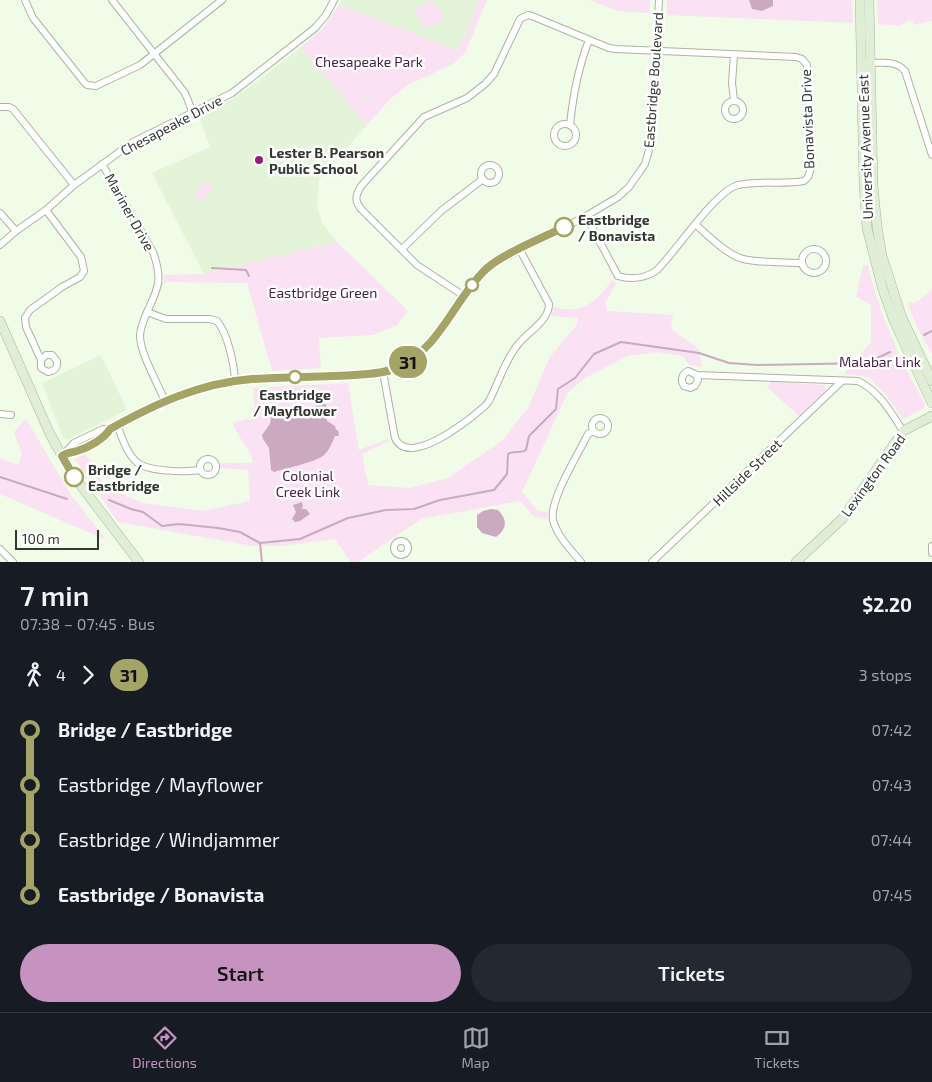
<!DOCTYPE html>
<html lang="en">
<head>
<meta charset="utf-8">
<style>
	body { margin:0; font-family:"Exo 2",sans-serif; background:#242831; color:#f1f3f6; height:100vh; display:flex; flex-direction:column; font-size:19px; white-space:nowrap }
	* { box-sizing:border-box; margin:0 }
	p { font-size:16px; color:#9ea1a6 }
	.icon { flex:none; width:28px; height:28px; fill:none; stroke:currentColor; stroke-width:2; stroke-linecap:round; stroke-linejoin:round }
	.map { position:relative; height:562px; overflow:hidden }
	.drawer { display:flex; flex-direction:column; background:#171b24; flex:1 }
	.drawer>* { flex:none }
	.badge { padding:0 10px; border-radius:16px; font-size:18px; line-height:32px }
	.scale { position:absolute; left:15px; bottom:12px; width:84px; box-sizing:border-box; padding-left:5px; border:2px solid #333830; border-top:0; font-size:14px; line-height:18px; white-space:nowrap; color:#333830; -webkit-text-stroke:4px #fff; paint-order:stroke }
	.map>.badge { position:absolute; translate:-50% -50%; box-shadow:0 0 0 2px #fff }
	.legs { display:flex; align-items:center; gap:8px; height:55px; padding:0 20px; font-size:16px }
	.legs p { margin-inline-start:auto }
	.headline { display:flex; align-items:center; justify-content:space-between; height:85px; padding:0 20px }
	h1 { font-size:28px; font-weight:600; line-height:38px }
	.cta { display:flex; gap:10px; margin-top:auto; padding:10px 20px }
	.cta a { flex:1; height:58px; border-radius:30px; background:#c693c0; color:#111; font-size:20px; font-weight:600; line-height:58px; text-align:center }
	.cta a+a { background:#242831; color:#f1f3f6 }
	ul { padding:0 20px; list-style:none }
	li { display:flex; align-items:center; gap:18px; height:55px; font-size:19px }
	li i { display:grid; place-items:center; width:8px; height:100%; margin:0 6px; background:currentColor }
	li i::after { content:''; width:12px; height:12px; margin:-6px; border:4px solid; border-radius:50%; background:#171b24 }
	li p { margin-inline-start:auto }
	li:first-child i { background:linear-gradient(#0000 50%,currentColor 0) }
	li:last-child i { background:linear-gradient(currentColor 50%,#0000 0) }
	.tab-bar { display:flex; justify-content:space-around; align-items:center; height:70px; border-top:1px solid #363941; background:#171b24; font-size:14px; color:#9ea1a6 }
	.tab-bar a { display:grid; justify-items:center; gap:2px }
	.tab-bar .current { color:#c693c0 }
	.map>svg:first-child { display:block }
</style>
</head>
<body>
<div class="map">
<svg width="932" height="562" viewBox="0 0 932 562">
	<rect width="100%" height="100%" fill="#f0fce7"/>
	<!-- built -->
	<g fill="#e4f4d8">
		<polygon points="341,0 479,0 466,36 456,50 339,5"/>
		<polygon points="301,47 367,125 319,179 317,205 322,223 337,242 204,274 152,173 210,147 199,117 224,104 251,86"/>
		<polygon points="101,355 127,410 67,440 63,438 42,383"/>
	</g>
	<!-- green -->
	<g fill="#fae1f3">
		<polygon points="479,0 487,0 465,53 453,64 408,85 390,99 367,125 301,47 324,27 339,5 456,50 466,36"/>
		<polygon points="589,0 650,0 650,13 618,11"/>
		<polygon points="667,0 852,0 853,23 667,15"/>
		<polygon points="877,0 932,0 932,21 912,25 914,22 908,20 900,26 878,24"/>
		<polygon points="430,1 435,2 445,19 425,29 414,10"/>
		<polygon points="208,181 213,188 207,194 206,197 200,201 196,197 197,190 201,188 200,184"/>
		<polygon points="337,242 408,311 397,325 373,335 319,338 321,368 272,371 247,283 164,282 164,275 204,274"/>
		<path d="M863 265H868C879 315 900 360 925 404L924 408 903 419 886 395 869 377 844 374 871 342V305L856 297Z"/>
		<path d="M612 280 616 284 605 303 607 311 673 315 671 329 699 349 702 367 689 365 683 356 657 352 627 356 587 377 568 392 522 492 538 511 547 512V519L533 516 520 501 421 519 358 562H351L335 539 281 546H253L118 522 75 459 85 453 106 487 143 503 202 511 250 501 248 470 220 468V463H253C252 448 236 438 233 422L255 418 253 388 348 383 359 450 388 439 389 441 362 454 368 485 410 488 448 478 503 440 528 408 550 357 577 325 578 318 552 316 553 307C582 315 596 303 612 280Z"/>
		<polygon points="932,290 932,354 917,327 908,303 917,302"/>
		<polygon points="771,382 824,385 826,390 799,416 767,387"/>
		<polygon points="26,419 71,495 106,540 0,494 0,458 18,465 22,454 14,432"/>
	</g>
	<!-- water -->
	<g fill="#caa9c1">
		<polygon points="749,0 773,0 773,6 762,11 752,9"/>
		<path d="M326 404 327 421 335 426 336 430H338L339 436H335C332 443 329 451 323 456 312 463 287 468 274 472L271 470 269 448 263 439 262 435 270 424 272 412 277 411 314 412 316 405Z"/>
		<polygon points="302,502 303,507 301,509 306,509 310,514 300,521 295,522 292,519 296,512 293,505"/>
		<path d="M491 509 498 510C508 520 507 529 496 537L482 533 477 527V515L483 511Z"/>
	</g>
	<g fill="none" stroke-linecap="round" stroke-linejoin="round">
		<!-- stream -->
		<g stroke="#caa9c1" stroke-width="2">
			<polyline points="212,268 246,270 249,276"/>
			<polyline points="924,335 932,331"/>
			<polyline points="0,477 67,499"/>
			<path d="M109 500 131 509 143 512 162 526 179 524 218 528 240 532 260 543 300 539 348 518 386 510 414 509 440 500 494 490 507 474 508 454C514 450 520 454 526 450L529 436 556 409 558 389 575 378 594 354 621 342 699 353 729 363 757 365 867 363 890 352"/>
			<polyline points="260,543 262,562"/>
		</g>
		<!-- street casing -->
		<g stroke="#a9b5a1" stroke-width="8">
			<g id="street">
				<polyline points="25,0 33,18 84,82 87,85 96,86 140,65 222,0"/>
				<polyline points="112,0 185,93 193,113"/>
				<polyline points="734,55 732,83 734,100"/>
				<path d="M868 63C881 63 896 60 905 71L932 155"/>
				<circle cx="734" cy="110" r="9"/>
				<polyline points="0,107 9,107 13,109 74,185"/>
				<circle cx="565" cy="135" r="11"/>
				<path d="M570 125C573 95 578 68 589 40"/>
				<path d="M102 164 153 252C164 283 157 289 145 317 143 323 140 329 140 336 140 353 158 384 165 401"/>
				<circle cx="490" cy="174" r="9"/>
				<polyline points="0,213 16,231"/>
				<path d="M696 225C708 235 727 255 743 259 759 263 785 262 802 263"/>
				<polyline points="0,245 16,231 46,210 74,185 133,142 232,93 315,28 326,15 334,0"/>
				<circle cx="814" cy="261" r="12"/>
				<polyline points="402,249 441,211 483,179"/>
				<path d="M464 296 417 265 362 210C354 201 355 195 362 185L424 117 467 98 485 84 494 74 520 19 528 15 532 16 609 48 616 49 796 57 802 59 807 65 811 168 808 177 804 181C782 185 760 180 738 185 715 191 676 252 656 271 645 278 631 280 618 276L586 216"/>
				<path d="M147 312 166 319H210L217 321C228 334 234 364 235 381"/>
				<path d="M41 360 46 355H52L57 361C58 367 55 371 48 372L41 368V360L26 327 25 318 30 310 62 287 80 277 84 271 81 257 46 210"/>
				<path d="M383 372 395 438C409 469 470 419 485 406L489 401C499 382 506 357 521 341 530 331 549 320 549 304L520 250"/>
				<path d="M697 375 698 380 695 386 690 388 684 386C680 380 682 374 688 371L697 375 858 381C879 391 891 412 903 431"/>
				<polyline points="0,414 11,415"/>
				<circle cx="600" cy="426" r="8"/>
				<path d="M117 425C122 437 127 455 138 463 150 472 186 472 200 470"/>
				<path d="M66 453C81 450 102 442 110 429"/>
				<polyline points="62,456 74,443 103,429 110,429 165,401 209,386 251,379 374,373 394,369 405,364 417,356 430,343 473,284 485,269 504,258 586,216 618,197 629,187 645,164 651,143 659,0"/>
				<circle cx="208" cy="467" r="8"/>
				<circle cx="401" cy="548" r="7"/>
				<polyline points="932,546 932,553"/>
				<polyline points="0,549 13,562"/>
				<path d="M581 562C571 550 557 536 553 520 549 500 579 453 588 434L594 431"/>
				<polyline points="652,562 842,381"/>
			</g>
		</g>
		<!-- secondary casing -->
		<g stroke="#a9b5a1" stroke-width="10">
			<g id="secondary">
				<polyline points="860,0 864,186 867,228 882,287 894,321 932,403"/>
				<polyline points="869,0 873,186 877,226 882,256 902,318 932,381"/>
				<polyline points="0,321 50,434 72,474 139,562"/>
				<polyline points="796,562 843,518 903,431 932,416"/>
			</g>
		</g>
		<!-- street -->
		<use href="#street" stroke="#fff" stroke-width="6"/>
		<!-- secondary -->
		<use href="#secondary" stroke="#e1eed7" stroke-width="9"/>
	</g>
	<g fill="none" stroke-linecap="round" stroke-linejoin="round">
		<!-- line-1 casing -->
		<g stroke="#fff" stroke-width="11">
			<path id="line-1" d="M74 477 62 456C67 452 71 453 77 451 88 448 104 439 110 429 155 404 200 383 252 379 286 377 321 377 355 375 368 374 383 374 396 368 439 350 453 302 484 271 499 255 543 238 564 227"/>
		</g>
		<!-- line-1 -->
		<use href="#line-1" stroke="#a4a466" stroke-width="8"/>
	</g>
	<!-- markers -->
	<circle fill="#911e7d" stroke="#fff" stroke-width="2" cx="259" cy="160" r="5"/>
	<g fill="#fff" stroke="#a4a466" stroke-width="2.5">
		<circle cx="564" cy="227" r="9"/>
		<circle cx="472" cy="285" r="6"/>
		<circle cx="295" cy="377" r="6"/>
		<circle cx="74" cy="477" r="9"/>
	</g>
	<g text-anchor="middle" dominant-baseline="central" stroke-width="5" stroke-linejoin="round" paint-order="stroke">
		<!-- park labels -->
		<g font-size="14" fill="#4b2042" stroke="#fff">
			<text x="369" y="61">Chesapeake Park</text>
			<text x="323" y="292">Eastbridge Green</text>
			<text x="880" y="361">Malabar Link</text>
			<text x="308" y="475">Colonial<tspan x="308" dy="16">Creek Link</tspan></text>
		</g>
		<!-- street labels -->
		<g font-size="14" fill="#333830" stroke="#fff">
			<text transform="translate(653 80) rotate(-86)">Eastbridge Boulevard</text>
			<text transform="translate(807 119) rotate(-92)">Bonavista Drive</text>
			<text transform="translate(171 125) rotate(-28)">Chesapeake Drive</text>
			<text transform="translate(865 147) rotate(-92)">University Avenue East</text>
			<text transform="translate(130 212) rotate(61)">Mariner Drive</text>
			<text transform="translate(747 472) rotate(-44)">Hillside Street</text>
			<text transform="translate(873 475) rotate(-54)">Lexington Road</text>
		</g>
		<!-- poi labels -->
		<g font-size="14" font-weight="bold" fill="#333830" stroke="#fff" text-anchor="start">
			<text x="269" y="152">Lester B. Pearson<tspan x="269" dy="16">Public School</tspan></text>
		</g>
		<!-- stop labels -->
		<g font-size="14" font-weight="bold" fill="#333830" stroke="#fff" text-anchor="start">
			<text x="578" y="219">Eastbridge<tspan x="578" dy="16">/ Bonavista</tspan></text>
			<text x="295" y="394" text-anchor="middle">Eastbridge<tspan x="295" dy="16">/ Mayflower</tspan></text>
			<text x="88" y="469">Bridge /<tspan x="88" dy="16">Eastbridge</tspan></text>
		</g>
	</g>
</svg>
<div class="scale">100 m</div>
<b class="badge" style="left:408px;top:362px;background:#a4a466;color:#111">31</b>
</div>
<section class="drawer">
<div class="headline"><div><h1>7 min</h1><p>07:38 – 07:45 · Bus</p></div><b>$2.20</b></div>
<div class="legs"><svg class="icon" aria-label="walk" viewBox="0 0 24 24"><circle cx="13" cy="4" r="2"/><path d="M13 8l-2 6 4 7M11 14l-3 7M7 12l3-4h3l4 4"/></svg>4<svg class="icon" aria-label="forward" viewBox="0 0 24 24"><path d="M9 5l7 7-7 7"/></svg><b class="badge" style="background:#a4a466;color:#111">31</b><p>3 stops</p></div>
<ul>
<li><i style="color:#a4a466"></i><b>Bridge / Eastbridge</b><p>07:42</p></li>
<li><i style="color:#a4a466"></i><span>Eastbridge / Mayflower</span><p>07:43</p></li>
<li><i style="color:#a4a466"></i><span>Eastbridge / Windjammer</span><p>07:44</p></li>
<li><i style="color:#a4a466"></i><b>Eastbridge / Bonavista</b><p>07:45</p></li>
</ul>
<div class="cta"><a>Start</a><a>Tickets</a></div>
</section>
<nav class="tab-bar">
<a class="current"><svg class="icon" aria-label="directions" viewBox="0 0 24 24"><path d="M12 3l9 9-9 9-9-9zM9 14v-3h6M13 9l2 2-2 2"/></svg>Directions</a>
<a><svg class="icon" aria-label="map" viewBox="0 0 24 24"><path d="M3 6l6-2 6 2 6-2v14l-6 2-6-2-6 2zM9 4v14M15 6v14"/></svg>Map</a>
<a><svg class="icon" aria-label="tickets" viewBox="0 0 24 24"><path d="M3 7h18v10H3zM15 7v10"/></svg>Tickets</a>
</nav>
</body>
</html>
